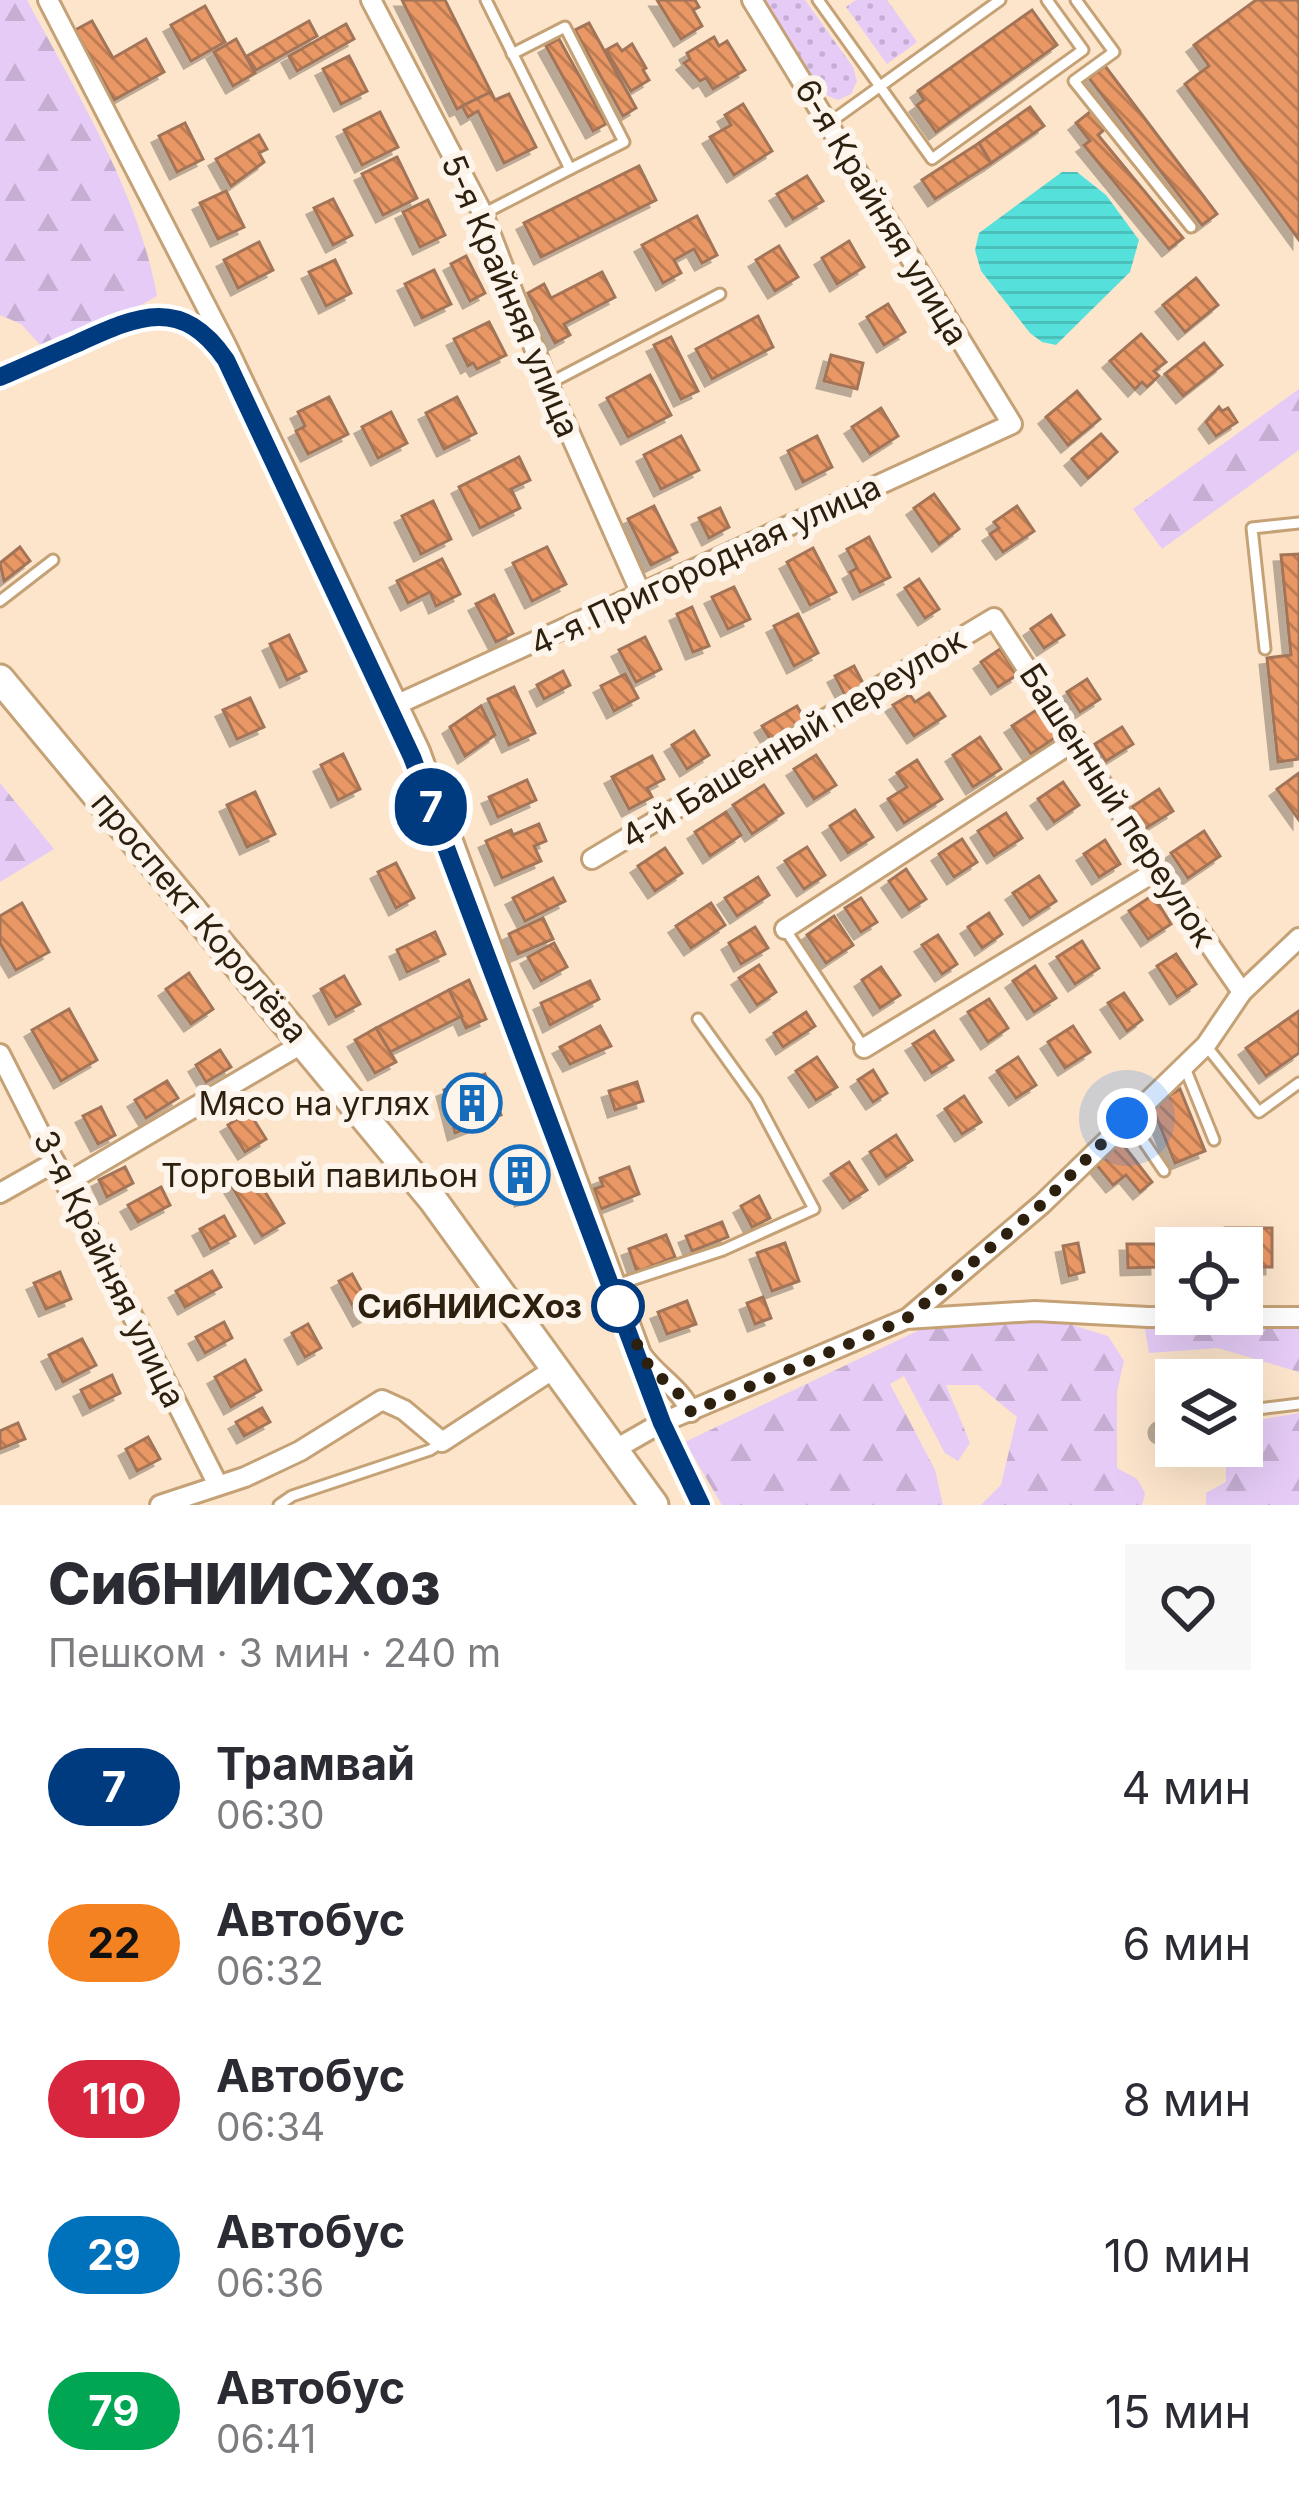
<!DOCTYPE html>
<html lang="ru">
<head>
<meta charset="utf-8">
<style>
	body { margin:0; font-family:Inter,sans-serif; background:#f7f7f7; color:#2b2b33; height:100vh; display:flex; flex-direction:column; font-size:45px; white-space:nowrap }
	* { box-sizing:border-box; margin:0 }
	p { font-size:39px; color:#7c7c81 }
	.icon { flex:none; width:66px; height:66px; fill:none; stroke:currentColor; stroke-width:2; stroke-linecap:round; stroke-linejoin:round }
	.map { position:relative; height:1505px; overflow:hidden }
	.side { display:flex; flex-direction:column; background:#fff; flex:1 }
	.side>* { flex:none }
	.badge { padding:0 24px; border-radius:39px; font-size:42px; line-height:78px }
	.tools { position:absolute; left:1155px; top:1227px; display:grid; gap:24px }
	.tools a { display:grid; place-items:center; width:108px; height:108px; border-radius:0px; background:#fff; box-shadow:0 12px 48px #0002; font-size:60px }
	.you { position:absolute; width:60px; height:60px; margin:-30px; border:9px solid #fff; border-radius:50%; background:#1a73e8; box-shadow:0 0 0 18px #1a73e833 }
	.map>.badge { position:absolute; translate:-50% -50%; box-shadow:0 0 0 6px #fff }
	.round { display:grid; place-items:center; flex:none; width:126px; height:126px; border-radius:0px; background:#f7f7f7 }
	.head { display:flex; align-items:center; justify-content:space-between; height:204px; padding:0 48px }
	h1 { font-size:57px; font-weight:800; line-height:90px }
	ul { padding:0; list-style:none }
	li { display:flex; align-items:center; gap:36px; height:156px; padding:0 48px }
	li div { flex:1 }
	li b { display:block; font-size:45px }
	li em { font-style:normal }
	li .badge { min-width:132px; font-weight:700; text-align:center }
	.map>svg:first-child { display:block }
</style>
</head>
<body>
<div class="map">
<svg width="1299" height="1505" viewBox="0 0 1299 1505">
	<defs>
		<pattern id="green-dots" width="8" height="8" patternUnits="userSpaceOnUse" patternTransform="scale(3)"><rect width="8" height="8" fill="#e5cbf6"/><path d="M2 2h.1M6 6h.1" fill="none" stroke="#c5aed2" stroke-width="1.8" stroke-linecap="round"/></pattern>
		<pattern id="forest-firs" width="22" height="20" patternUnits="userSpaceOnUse" patternTransform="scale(3)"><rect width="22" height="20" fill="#e5cbf6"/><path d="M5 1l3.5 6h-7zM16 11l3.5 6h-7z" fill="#c5aed2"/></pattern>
		<pattern id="water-rules" width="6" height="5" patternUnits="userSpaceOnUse" patternTransform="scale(3)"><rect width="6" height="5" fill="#56e0db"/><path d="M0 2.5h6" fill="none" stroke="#4bc0bb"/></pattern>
		<pattern id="building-back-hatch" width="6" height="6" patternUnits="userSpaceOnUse" patternTransform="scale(3)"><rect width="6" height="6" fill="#ea9766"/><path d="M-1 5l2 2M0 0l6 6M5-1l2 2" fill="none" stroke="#be7b52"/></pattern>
		<filter id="shadow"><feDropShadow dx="-7" dy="7" stdDeviation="0" flood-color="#0004"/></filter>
	</defs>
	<rect width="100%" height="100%" fill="#fce5cb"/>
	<!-- green -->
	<g fill="url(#green-dots)">
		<polygon points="764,0 805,0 853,67 857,81 851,94 838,100 819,92"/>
		<polygon points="856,0 887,0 917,42 887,64 846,7"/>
	</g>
	<!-- forest -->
	<g fill="url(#forest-firs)">
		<path d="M0 0H27C77 94 138 191 157 296L104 326 44 349 21 324 0 315Z"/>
		<polygon points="1299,389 1299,450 1162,549 1133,509"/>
		<polygon points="0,783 54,849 0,882"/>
		<polygon points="1056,1320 1108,1336 1124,1361 1117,1391 1117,1468 1137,1479 1145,1493 1142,1505 981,1505 1001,1485 1017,1417 978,1385 946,1385 970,1443 958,1461 945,1453 904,1376 890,1384 935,1470 943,1505 722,1505 685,1442 934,1323"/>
		<polygon points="1299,1326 1299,1372 1218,1348 1149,1353 1145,1329"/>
		<polygon points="1299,1413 1299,1505 1206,1505 1206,1493 1226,1482 1226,1450 1227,1446 1242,1446 1242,1423"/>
	</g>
	<!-- water -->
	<polygon fill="url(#water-rules)" points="1062,172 1077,172 1106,195 1139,240 1130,272 1056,345 1042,342 1030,333 981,271 975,250 979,233"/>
	<!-- building -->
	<g fill="url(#building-back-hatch)" stroke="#a37458" stroke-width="3" filter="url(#shadow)">
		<polygon points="402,0 445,0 491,92 457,109"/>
		<polygon points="657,0 695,0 699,7 693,10 702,26 681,39"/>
		<polygon points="1256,0 1299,0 1299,240 1185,84 1209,66 1194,45"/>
		<polygon points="205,6 225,42 191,61 171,25"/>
		<polygon points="1032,10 1057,45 936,132 917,105 924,100 918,91"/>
		<polygon points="92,21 113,58 146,39 164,72 114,100 75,30"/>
		<polygon points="309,21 317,36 256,70 247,56"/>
		<polygon points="589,23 636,108 623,116 575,30"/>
		<polygon points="346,24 354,39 297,71 289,56"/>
		<polygon points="714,37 719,46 727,41 745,70 713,89 706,78 700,81 684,63 690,59 687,53"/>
		<polygon points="236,39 255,73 233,86 214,52"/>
		<polygon points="559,39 606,124 593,131 546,46"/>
		<polygon points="617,44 622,51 632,44 646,68 643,70 649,80 631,91 606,50"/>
		<polygon points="349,56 367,91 341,104 323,69"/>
		<polygon points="1105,66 1217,214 1202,225 1089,78"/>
		<polygon points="491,92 495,100 509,94 536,147 504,163 478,111 468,117 462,106"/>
		<polygon points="743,104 772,151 734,175 710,137 731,125 725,115"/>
		<polygon points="1030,107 1044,126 991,163 979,143"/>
		<polygon points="1091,111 1105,129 1098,135 1183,238 1169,249 1084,145 1090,141 1076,123"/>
		<polygon points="380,112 398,147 362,165 344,130"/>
		<polygon points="185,123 203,159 177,172 159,136"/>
		<polygon points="259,135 267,149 259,153 264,162 231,186 216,159"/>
		<polygon points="979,143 991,163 935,199 922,180"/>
		<polygon points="397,157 417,198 383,215 362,174"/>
		<polygon points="639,166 656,200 541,257 524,223"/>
		<polygon points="807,176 823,201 793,219 777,194"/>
		<polygon points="226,191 244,227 218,239 200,203"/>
		<polygon points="333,199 352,235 333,245 314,208"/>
		<polygon points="428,200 445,235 420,247 403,212"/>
		<polygon points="697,216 717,255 702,263 694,249 674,260 681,273 663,283 642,245"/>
		<polygon points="849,241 864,267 837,284 822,258"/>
		<polygon points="259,242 273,270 238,288 224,260"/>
		<polygon points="779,246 798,277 775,291 756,260"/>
		<polygon points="466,256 485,293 470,301 451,264"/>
		<polygon points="335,260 351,293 326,306 309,272"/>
		<polygon points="434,270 451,304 422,318 405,284"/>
		<polygon points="602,272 615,297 564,324 570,335 555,343 528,293 544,284 551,298"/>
		<polygon points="1196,278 1218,305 1185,332 1163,305"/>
		<polygon points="888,304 905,332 884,345 867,317"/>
		<polygon points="758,316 773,347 712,379 696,349"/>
		<polygon points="489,322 506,355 477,369 473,363 468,366 454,339"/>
		<polygon points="1141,334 1166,362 1154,371 1159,376 1147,387 1142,382 1135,389 1110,361"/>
		<polygon points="671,337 698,391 681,399 654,345"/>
		<polygon points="1204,343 1222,365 1183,396 1165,374"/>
		<polygon points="831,355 863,363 857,389 824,381"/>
		<polygon points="650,375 671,415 628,437 607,398"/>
		<polygon points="1077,391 1100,419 1068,445 1046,417"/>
		<polygon points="329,397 348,434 308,454 296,431 305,426 298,412"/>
		<polygon points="457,397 476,433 444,449 426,413"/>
		<polygon points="1219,407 1222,411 1228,408 1237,422 1216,436 1206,422"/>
		<polygon points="881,408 898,436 870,454 852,427"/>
		<polygon points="391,412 407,443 378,458 362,427"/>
		<polygon points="1101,434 1117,452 1088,478 1072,459"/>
		<polygon points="681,436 699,470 661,489 644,455"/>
		<polygon points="817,436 832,467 803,482 788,451"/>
		<polygon points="519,457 530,480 511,489 520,508 480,528 459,487"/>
		<polygon points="934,494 959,529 939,544 914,508"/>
		<polygon points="433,501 451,539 421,554 402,516"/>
		<polygon points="654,506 677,552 651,565 628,519"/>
		<polygon points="1017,506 1034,531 1003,552 990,534 999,528 994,522"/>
		<polygon points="720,508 729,527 709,538 699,518"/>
		<polygon points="869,537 890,577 860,592 850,572 857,568 847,549"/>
		<polygon points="20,547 30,561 4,581 0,563"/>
		<polygon points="547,547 566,584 532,601 513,563"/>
		<polygon points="813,548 836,592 810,605 787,562"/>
		<polygon points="1299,554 1299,759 1278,762 1267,658 1291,655 1281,555"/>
		<polygon points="442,559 460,594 436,606 430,592 408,603 397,581"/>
		<polygon points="919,579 939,609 925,618 905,588"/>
		<polygon points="734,587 750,619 728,629 712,597"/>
		<polygon points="494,595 513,633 496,642 476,604"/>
		<polygon points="692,607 709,646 693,652 677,614"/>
		<polygon points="798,614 818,653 794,666 774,626"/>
		<polygon points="1051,615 1064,635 1044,648 1031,629"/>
		<polygon points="289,635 306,671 287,680 270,644"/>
		<polygon points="645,637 661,669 636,682 619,650"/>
		<polygon points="1000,649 1017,675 998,687 981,662"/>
		<polygon points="854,666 864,685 845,695 835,676"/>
		<polygon points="563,671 570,685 544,699 537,685"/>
		<polygon points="625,674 638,698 614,711 601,686"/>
		<polygon points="1087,679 1100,699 1080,712 1067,692"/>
		<polygon points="514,687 535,733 509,745 488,699"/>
		<polygon points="929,693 945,716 914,736 893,705 910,695 915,702"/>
		<polygon points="250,698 264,727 237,739 223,710"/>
		<polygon points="481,706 495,735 465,756 450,727"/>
		<polygon points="797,706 805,720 770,739 762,726"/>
		<polygon points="1038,709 1056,737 1031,754 1012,726"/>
		<polygon points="1122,727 1133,744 1106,761 1095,744"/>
		<polygon points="694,731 709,755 687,769 672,745"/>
		<polygon points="980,737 1001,769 973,787 953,755"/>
		<polygon points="343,754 360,789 338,800 321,765"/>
		<polygon points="816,755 836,785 814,799 794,769"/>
		<polygon points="652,756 664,779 647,788 652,797 629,809 612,777"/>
		<polygon points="917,760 942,799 904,823 888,799 907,787 897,773"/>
		<polygon points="1299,773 1299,820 1277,789"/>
		<polygon points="527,780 536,800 498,817 489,797"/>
		<polygon points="1063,782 1079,805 1054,822 1038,799"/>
		<polygon points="764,785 783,813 752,834 733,805"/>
		<polygon points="1159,789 1173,811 1146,828 1132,807"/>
		<polygon points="255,792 275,834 247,847 227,805"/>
		<polygon points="855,810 873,837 848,853 830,826"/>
		<polygon points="726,812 741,835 710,856 695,832"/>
		<polygon points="1006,813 1022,838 994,856 978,831"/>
		<polygon points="539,824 546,841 534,846 541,861 502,878 486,841 511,830 513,835"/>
		<polygon points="1204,831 1220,856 1188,878 1171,853"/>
		<polygon points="962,839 977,862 954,877 939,854"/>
		<polygon points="1105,840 1120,864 1099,877 1084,854"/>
		<polygon points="807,847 825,875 804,889 785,861"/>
		<polygon points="665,848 682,873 655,891 638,866"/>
		<polygon points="396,863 414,898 396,908 378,872"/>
		<polygon points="906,869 926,899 909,910 889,881"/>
		<polygon points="1039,876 1056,901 1030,918 1013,893"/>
		<polygon points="758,877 769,895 737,916 725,898"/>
		<polygon points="553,878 565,901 525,921 513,898"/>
		<polygon points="1153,895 1171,924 1148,939 1129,911"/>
		<polygon points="861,898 877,922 861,932 845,908"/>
		<polygon points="22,903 49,952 16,970 0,943 0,916"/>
		<polygon points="711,903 725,925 691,948 676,926"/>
		<polygon points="989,913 1002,934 982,948 968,927"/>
		<polygon points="834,916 853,945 826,963 807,935"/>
		<polygon points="543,918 553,939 518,954 509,934"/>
		<polygon points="755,927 768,948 741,964 729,943"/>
		<polygon points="435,932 445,954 407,972 397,950"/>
		<polygon points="938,935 957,964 942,974 922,945"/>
		<polygon points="1082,941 1099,968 1075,984 1057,957"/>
		<polygon points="554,943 567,967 541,981 528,957"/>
		<polygon points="1176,954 1196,984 1177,997 1157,966"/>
		<polygon points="759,965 776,992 757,1005 739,978"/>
		<polygon points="1035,966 1056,998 1034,1012 1013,981"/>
		<polygon points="881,967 900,995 880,1008 862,980"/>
		<polygon points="189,973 213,1009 191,1024 166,989"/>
		<polygon points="344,976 360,1004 336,1017 321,989"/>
		<polygon points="469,980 486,1019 466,1028 449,990"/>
		<polygon points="590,981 599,999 550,1025 541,1003"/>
		<polygon points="449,990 462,1016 390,1052 376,1028"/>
		<polygon points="1124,993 1142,1020 1127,1031 1108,1003"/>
		<polygon points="989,999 1008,1028 988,1042 968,1012"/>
		<polygon points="69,1009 97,1060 61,1081 32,1030"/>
		<polygon points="1299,1011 1299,1053 1266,1076 1246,1048"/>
		<polygon points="806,1012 815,1026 783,1047 774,1033"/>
		<polygon points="600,1026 611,1046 570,1064 560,1047"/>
		<polygon points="1073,1026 1090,1052 1065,1068 1048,1042"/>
		<polygon points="376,1028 396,1062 375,1073 355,1040"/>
		<polygon points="934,1031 953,1060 932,1073 913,1044"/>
		<polygon points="220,1050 231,1067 206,1082 196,1065"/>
		<polygon points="817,1057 837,1087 816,1100 796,1071"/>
		<polygon points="1018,1057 1036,1085 1016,1098 997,1071"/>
		<polygon points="873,1070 887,1093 873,1102 858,1080"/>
		<polygon points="485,1074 501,1115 455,1133 444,1090"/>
		<polygon points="167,1081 178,1098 146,1118 135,1100"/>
		<polygon points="637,1082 643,1101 615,1110 609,1091"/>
		<polygon points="1180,1089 1205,1151 1175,1163 1152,1106"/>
		<polygon points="964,1096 981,1122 962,1134 945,1109"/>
		<polygon points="101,1107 115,1135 98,1144 83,1116"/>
		<polygon points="249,1112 266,1139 245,1152 228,1125"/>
		<polygon points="896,1135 912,1160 886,1177 870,1152"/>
		<polygon points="1121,1142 1152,1182 1140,1192 1126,1175 1113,1185 1095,1163"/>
		<polygon points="517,1150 534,1195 522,1199 506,1155"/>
		<polygon points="849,1162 867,1190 850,1201 831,1174"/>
		<polygon points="125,1167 133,1183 107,1197 99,1180"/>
		<polygon points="629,1167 639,1194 601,1209 594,1189 603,1186 600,1178"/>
		<polygon points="253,1172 284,1223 262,1236 231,1185"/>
		<polygon points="161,1187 170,1205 138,1222 128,1205"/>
		<polygon points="759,1196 770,1218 752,1227 741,1206"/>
		<polygon points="224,1216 235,1236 211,1249 200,1229"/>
		<polygon points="722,1222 728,1237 692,1251 686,1236"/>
		<polygon points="1225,1228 1272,1228 1272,1267 1242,1267 1242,1248 1224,1248"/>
		<polygon points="666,1235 675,1257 637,1272 629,1249"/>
		<polygon points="785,1243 799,1281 772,1291 757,1253"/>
		<polygon points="1078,1243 1084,1272 1069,1276 1063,1246"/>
		<polygon points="1127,1244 1156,1244 1157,1267 1128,1268"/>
		<polygon points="212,1271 221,1287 185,1307 176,1291"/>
		<polygon points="60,1272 71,1299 46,1309 34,1283"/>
		<polygon points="352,1274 373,1312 360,1319 339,1281"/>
		<polygon points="763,1297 771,1318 755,1324 747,1303"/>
		<polygon points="687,1301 696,1324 667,1334 658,1312"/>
		<polygon points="224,1322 232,1338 205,1353 196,1337"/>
		<polygon points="308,1324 321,1348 305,1357 292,1333"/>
		<polygon points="82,1339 96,1365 63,1382 49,1355"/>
		<polygon points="245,1360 261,1390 231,1407 215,1377"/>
		<polygon points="112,1375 120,1393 90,1408 81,1390"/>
		<polygon points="262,1408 270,1422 244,1436 236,1422"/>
		<circle cx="1167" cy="1426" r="11"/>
		<polygon points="18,1423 25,1439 0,1449 0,1431"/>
		<polygon points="148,1437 160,1459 137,1471 126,1449"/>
	</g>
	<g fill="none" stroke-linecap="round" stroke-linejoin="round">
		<!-- lane casing -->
		<g stroke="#c5a176" stroke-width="15">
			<g id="lane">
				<polyline points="818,0 932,159 1083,50 1047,0"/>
				<polyline points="1076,0 1114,52 1074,81 1191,227"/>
				<polyline points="512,54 565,27 624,142 570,169"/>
				<polyline points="829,123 1000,0"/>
				<polyline points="483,214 570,169 486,0"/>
				<polyline points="548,384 720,294"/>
				<polyline points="0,601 53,560"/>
				<polyline points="1265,649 1252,528 1299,523"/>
				<polyline points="785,929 864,1048"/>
				<polyline points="1207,1047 1259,1112 1299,1083"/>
				<polyline points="1185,1068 1214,1140"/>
				<polyline points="1130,1121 1164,1171"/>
				<polyline points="616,1285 723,1250 814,1209 756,1100 698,1019"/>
				<polyline points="1242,1411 1299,1404"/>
				<polyline points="279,1505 292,1496 430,1450 441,1443"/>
			</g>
		</g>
		<!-- street casing -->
		<g stroke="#c5a176" stroke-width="24">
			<g id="street">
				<path d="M48 0 226 345 420 751 641 1354C657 1377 680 1387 691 1412"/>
				<polyline points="371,0 483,214 548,384 642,596"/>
				<polyline points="398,704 1012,424 752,0"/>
				<polyline points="592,859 994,618 1158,870 1242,992"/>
				<polyline points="785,929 1076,740"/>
				<polyline points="864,1048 1158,870"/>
				<polyline points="0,1054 218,1485"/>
				<polyline points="66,1183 305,1042"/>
				<polyline points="0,1193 55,1162"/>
				<polyline points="908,1318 1042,1204 1206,1045 1242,992 1299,938"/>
				<polyline points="614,1450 661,1423 906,1319 1035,1311 1148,1317 1299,1317"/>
				<polyline points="160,1505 245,1477 300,1451 382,1400 404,1410 442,1442 557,1367"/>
			</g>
		</g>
		<!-- secondary casing -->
		<g stroke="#c5a176" stroke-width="33">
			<polyline id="secondary" points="0,679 433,1200 654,1505"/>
		</g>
		<!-- lane -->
		<use href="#lane" stroke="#fff" stroke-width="9"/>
		<!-- street -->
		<use href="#street" stroke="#fff" stroke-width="18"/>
		<!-- secondary -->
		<use href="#secondary" stroke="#fff" stroke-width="27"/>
		<!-- tram -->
		<path stroke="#9c8973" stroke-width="3" d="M0 377C51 354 161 284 210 337 216 343 221 353 226 360L413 757 661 1423 701 1505"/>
	</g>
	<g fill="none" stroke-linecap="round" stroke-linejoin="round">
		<!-- line casing -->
		<g stroke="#fff" stroke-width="27">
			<path id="line" d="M0 377C26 366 52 354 78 343 139 315 182 296 226 360L412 757 662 1423 701 1505"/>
		</g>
		<!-- line -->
		<use href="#line" stroke="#003b80" stroke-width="18"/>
		<!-- walk -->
		<path stroke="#2e200e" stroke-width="12" stroke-dasharray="0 21.6" d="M618 1306C631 1323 634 1342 645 1360 659 1381 680 1388 691 1412L906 1319 1042 1204 1127 1118"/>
	</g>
	<!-- icons -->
	<defs>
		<g id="building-ring" transform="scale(3)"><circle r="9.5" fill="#fdf5ec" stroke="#156cba" stroke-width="1.5"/><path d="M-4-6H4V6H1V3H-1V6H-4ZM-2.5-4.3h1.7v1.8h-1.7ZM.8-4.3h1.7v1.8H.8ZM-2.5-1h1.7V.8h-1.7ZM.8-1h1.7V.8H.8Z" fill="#156cba"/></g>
	</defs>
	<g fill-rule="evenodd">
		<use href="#building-ring" x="472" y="1103"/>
		<use href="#building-ring" x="520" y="1175"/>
	</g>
	<!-- markers -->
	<circle fill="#fff" stroke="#003b80" stroke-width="6" cx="618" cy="1306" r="24"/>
	<g text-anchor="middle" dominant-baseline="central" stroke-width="12" stroke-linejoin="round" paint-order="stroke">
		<!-- street labels -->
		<g font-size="33" fill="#2e200e" stroke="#fdf5ec">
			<text transform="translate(882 212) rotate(59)">6-я Крайняя улица</text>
			<text transform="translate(511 296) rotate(67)">5-я Крайняя улица</text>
			<text transform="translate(705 565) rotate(-25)">4-я Пригородная улица</text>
			<text transform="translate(793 738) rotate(-31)">4-й Башенный переулок</text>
			<text transform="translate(1118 805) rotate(57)">Башенный переулок</text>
			<text transform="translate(200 917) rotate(50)">проспект Королёва</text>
			<text transform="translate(110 1269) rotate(64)">3-я Крайняя улица</text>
		</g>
		<!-- poi labels -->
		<g font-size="33" fill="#2e200e" stroke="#fdf5ec" text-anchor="end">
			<text x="430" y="1103">Мясо на углях</text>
			<text x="478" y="1175">Торговый павильон</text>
		</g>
		<!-- stop labels -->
		<g font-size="33" font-weight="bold" fill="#2e200e" stroke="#fdf5ec" text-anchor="end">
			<text x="582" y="1306">СибНИИСХоз</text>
		</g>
	</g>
</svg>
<div class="tools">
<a><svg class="icon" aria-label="locate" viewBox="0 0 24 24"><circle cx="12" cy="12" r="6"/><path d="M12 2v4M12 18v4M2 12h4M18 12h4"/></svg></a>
<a><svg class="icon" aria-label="layers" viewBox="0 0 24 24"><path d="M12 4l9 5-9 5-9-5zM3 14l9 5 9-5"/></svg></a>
</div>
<div class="you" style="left:1127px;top:1118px"></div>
<b class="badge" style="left:431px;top:807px;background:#003b80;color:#fff">7</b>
</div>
<section class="side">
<div class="head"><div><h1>СибНИИСХоз</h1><p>Пешком · 3 мин · 240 m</p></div><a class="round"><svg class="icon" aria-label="heart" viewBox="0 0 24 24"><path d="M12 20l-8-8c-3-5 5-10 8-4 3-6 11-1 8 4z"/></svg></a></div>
<ul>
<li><span class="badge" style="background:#003b80;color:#fff">7</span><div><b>Трамвай</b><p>06:30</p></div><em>4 мин</em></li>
<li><span class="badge" style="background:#f58220;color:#111">22</span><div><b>Автобус</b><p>06:32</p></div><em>6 мин</em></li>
<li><span class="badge" style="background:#d7263d;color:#fff">110</span><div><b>Автобус</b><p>06:34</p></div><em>8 мин</em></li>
<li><span class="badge" style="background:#0072bc;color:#fff">29</span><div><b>Автобус</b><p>06:36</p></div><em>10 мин</em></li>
<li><span class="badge" style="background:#00a651;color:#fff">79</span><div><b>Автобус</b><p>06:41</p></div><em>15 мин</em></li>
</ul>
</section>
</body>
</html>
